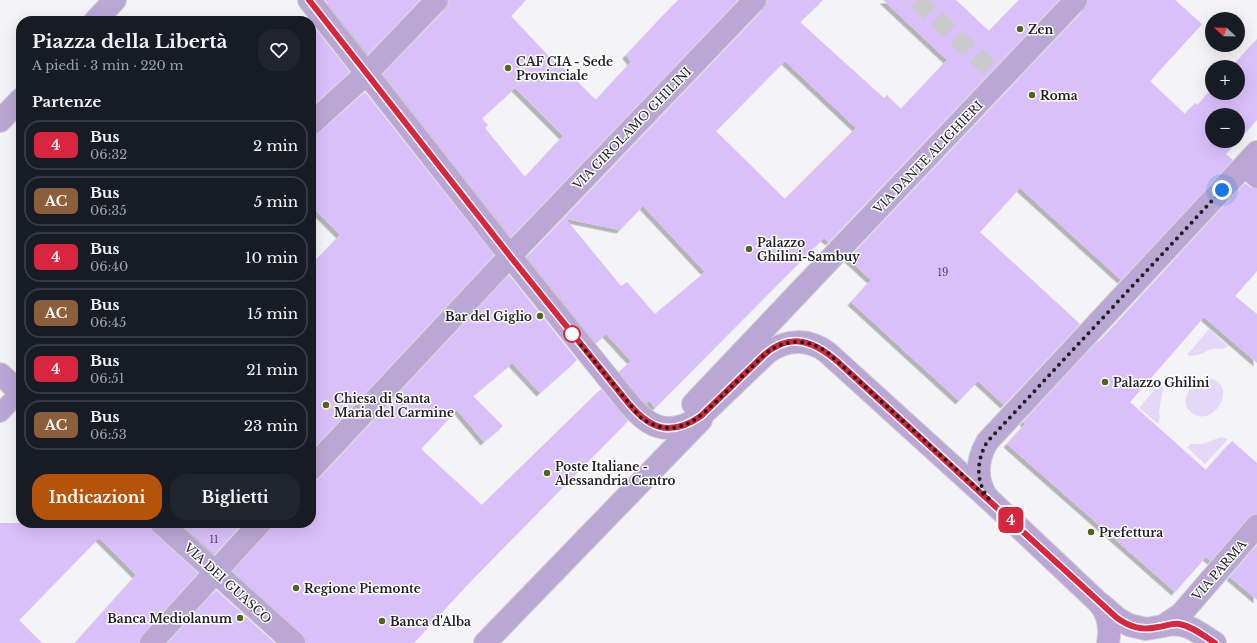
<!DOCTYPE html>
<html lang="it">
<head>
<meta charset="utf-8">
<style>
	body { margin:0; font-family:"Libre Baskerville",serif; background:#20242c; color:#f1f3f6; height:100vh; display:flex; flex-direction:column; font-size:15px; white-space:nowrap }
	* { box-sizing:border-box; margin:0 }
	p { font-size:13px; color:#9ea1a6 }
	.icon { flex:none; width:22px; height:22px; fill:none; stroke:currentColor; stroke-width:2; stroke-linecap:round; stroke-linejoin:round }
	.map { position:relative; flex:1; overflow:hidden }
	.drawer { position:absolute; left:16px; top:16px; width:300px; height:512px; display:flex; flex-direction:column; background:#171b24; border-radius:16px; box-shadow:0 4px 16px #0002 }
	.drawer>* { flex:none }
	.badge { padding:0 8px; border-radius:6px; font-size:14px; line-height:26px }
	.needle { width:26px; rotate:292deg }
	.fabs { position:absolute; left:1205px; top:12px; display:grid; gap:8px }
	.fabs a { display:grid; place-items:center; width:40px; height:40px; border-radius:50%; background:#171b24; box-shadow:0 4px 16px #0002; font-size:20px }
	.you { position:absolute; width:20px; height:20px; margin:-10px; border:3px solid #fff; border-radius:50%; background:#1a73e8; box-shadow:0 0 0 6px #1a73e833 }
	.map>.badge { position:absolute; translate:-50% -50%; box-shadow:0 0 0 2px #fff }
	h2 { padding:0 16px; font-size:15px; line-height:36px }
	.round { display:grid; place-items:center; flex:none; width:42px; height:42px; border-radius:16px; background:#20242c }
	.overview { display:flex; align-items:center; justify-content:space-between; height:68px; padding:0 16px }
	h1 { font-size:19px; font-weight:800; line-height:30px }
	.cta { display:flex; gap:8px; margin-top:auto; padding:8px 16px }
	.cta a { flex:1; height:46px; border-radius:16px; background:#b45309; color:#fff; font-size:16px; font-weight:800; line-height:46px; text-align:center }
	.cta a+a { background:#20242c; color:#f1f3f6 }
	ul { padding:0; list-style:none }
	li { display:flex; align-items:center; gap:12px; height:50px; margin:0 8px 6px; padding:0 8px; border:2px solid #363941; border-radius:16px }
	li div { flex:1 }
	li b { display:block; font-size:15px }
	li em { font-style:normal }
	li .badge { min-width:44px; font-weight:700; text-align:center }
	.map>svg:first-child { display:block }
</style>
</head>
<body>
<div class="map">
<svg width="1257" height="643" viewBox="0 0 1257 643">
	<defs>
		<filter id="shadow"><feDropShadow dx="-3.5" dy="3.5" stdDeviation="0" flood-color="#0004"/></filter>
	</defs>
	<rect width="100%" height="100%" fill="#f4f3f7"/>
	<!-- green -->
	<g fill="#e5d7f7">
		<path d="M1209 329 1228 346C1223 351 1218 347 1212 349 1204 352 1197 358 1187 355Z"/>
		<path d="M1209 378C1243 386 1208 436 1187 408 1182 393 1195 380 1209 378Z"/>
		<polygon points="1161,382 1163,389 1160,405 1159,413 1160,417 1158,424 1139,408"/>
		<polygon points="1221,437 1228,439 1205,464 1187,447 1191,444 1203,444"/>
	</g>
	<!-- building -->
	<g fill="#dac0fb" fill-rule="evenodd" filter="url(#shadow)">
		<polygon points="325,0 420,0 368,54"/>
		<path d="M449 0H526L511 16 557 65 559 63 596 100 631 62 626 55 678 0H738L511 237 383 74 446 9 449 3ZM515 88 563 136 525 177 485 128 488 125 482 118Z"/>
		<path d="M767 0H823L800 22 884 98 887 95 901 109 947 60 883 0H956L989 31 1019 0H1059L829 242 824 238 655 408 649 400 646 404 642 400 619 372 631 361 606 334 596 343 527 257 764 9 767 3ZM785 61 856 128 785 199 716 131ZM643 206 705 272 655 314 627 282 621 286 566 219 620 230Z"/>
		<polygon points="1088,0 1175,0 1202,24 1150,81 1185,114 1195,103 1198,105 1212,89 1212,93 1238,93 1238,67 1232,67 1257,39 1257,120 1238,141 1238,115 1212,115 1212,141 1238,141 1226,154 1233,160 1121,280 1020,188 980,232 1080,324 1004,405 978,381 959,401 851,302 871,280 848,259 1085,9"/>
		<polygon points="311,23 350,72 311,107"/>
		<polygon points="365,92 494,255 311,451 311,265 340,235 311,206 311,136 319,133"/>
		<polygon points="1245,183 1250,187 1257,189 1257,271 1235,296 1257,314 1257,363 1204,317 1130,402 1206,470 1232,441 1257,463 1257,514 1253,514 1248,518 1211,561 1206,557 1175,592 1007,444 1025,424 1023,422 1098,341 1099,342"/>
		<polygon points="509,275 577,360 540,393 512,363 473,396 503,426 484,442 457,410 421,449 482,505 601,389 628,421 468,584 414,643 306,643 306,639 302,634 233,571 269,531 272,523 311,523 311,481 315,481 320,478"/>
		<polygon points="0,523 149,523 149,527 153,532 198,573 142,635 139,643 75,643 136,575 99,538 19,620 42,643 0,643"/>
		<polygon points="180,523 243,523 215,554"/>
		<polygon points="1257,545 1257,600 1230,577"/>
		<polygon points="216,590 275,643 168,643"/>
	</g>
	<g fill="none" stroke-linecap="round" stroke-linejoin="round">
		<!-- pedestrian-tunnel -->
		<polyline stroke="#cac9cc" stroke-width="18" stroke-dasharray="18 9" stroke-linecap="butt" points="917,0 991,70"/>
		<!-- pedestrian casing -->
		<g stroke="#cecdd0" stroke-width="20">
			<g id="pedestrian">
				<polyline points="1243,167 1257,179"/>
				<polyline points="0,413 20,392"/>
			</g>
		</g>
		<!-- minor casing -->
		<g stroke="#cecdd0" stroke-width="24">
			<g id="minor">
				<path d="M309 0 510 256 625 399C647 427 668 439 701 416L767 353C786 339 809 338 828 353L991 501 1098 602C1108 613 1111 628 1108 643"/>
				<polyline points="95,21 115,0"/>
				<polyline points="0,121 21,99"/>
				<polyline points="311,124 367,73 437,0"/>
				<polyline points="0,374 21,393"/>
				<polyline points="693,404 1076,0"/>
				<polyline points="311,469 510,256 755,0"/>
				<path d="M987 497C975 479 977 460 987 442L1257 152"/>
				<polyline points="161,523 294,643"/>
				<polyline points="1101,604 1117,618 1129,625 1146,629 1163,626 1181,614 1257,526"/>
				<path d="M1163 626C1185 620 1198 632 1215 643"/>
				<polyline points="151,643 260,523"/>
				<polyline points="485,643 701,420"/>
			</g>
		</g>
		<!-- pedestrian -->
		<use href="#pedestrian" stroke="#baa7d4" stroke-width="18"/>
		<!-- minor -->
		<use href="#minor" stroke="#baa7d4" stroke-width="22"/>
	</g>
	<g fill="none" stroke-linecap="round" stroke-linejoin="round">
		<!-- line casing -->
		<g stroke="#fff" stroke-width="9">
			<path id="line" d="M309 0 510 256 625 399C647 427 668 439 701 416L764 355C791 331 815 342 838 362L1117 618C1130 627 1142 631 1158 627 1165 626 1172 623 1179 624 1192 626 1204 636 1215 643"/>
		</g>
		<!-- line -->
		<use href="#line" stroke="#d7263d" stroke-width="6"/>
		<!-- walk -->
		<path stroke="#201f21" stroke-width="4" stroke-dasharray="0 7.2" d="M572 334 641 418C677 442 699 418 724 394 737 381 751 368 764 355 783 338 809 338 828 353L991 501C975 484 976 461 987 442L1222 190"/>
	</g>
	<!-- markers -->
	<g fill="#506715" stroke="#fff" stroke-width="1.5">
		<circle cx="1020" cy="29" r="4"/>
		<circle cx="508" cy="68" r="4"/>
		<circle cx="1032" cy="95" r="4"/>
		<circle cx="749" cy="249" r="4"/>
		<circle cx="540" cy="316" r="4"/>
		<circle cx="1105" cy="382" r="4"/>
		<circle cx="326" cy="405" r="4"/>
		<circle cx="547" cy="473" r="4"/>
		<circle cx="1091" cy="532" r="4"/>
		<circle cx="296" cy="588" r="4"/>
		<circle cx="240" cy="618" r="4"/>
		<circle cx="382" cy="621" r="4"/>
	</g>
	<circle fill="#fff" stroke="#d7263d" stroke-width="2" cx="572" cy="334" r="8"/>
	<g text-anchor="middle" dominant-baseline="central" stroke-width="3" stroke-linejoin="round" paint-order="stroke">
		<!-- number labels -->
		<g font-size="10" fill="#4e4758">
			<text x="943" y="272">19</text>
			<text x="214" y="539">11</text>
		</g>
		<!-- poi labels -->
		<g font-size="12" font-weight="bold" fill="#201f21" stroke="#fff" text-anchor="start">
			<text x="1028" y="29">Zen</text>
			<text x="516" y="61">CAF CIA - Sede<tspan x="516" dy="14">Provinciale</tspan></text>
			<text x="1040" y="95">Roma</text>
			<text x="757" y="242">Palazzo<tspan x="757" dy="14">Ghilini-Sambuy</tspan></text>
			<text x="532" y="316" text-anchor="end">Bar del Giglio</text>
			<text x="1113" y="382">Palazzo Ghilini</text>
			<text x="334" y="398">Chiesa di Santa<tspan x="334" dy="14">Maria del Carmine</tspan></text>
			<text x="555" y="466">Poste Italiane -<tspan x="555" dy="14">Alessandria Centro</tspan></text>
			<text x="1099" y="532">Prefettura</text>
			<text x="304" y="588">Regione Piemonte</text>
			<text x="232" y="618" text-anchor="end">Banca Mediolanum</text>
			<text x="390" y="621">Banca d'Alba</text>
		</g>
		<!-- street labels -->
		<g font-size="12" fill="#201f21" stroke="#fff">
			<text transform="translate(632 128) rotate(-46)">VIA GIROLAMO GHILINI</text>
			<text transform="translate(928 157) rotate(-46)">VIA DANTE ALIGHIERI</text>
			<text transform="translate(1219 570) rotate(-49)">VIA PARMA</text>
			<text transform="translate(228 583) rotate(42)">VIA DEI GUASCO</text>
		</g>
	</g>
</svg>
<div class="fabs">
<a><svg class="needle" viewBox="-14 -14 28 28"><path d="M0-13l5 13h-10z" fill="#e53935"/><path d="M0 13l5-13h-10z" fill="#9ea1a6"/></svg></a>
<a>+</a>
<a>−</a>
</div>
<div class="you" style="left:1222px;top:190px"></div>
<b class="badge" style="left:1011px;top:520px;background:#d7263d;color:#fff">4</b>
<section class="drawer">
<div class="overview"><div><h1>Piazza della Libertà</h1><p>A piedi · 3 min · 220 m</p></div><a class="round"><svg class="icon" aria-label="heart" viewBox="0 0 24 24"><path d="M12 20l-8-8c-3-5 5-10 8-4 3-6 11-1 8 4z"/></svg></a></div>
<h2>Partenze</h2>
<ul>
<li><span class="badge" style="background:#d7263d;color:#fff">4</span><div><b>Bus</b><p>06:32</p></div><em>2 min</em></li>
<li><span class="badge" style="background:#8b5e3c;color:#fff">AC</span><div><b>Bus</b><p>06:35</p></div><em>5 min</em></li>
<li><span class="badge" style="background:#d7263d;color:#fff">4</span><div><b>Bus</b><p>06:40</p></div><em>10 min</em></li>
<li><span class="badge" style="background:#8b5e3c;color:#fff">AC</span><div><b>Bus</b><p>06:45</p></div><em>15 min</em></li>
<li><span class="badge" style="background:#d7263d;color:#fff">4</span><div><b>Bus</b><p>06:51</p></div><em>21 min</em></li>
<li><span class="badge" style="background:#8b5e3c;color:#fff">AC</span><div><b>Bus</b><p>06:53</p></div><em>23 min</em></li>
</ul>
<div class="cta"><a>Indicazioni</a><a>Biglietti</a></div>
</section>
</div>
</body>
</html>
